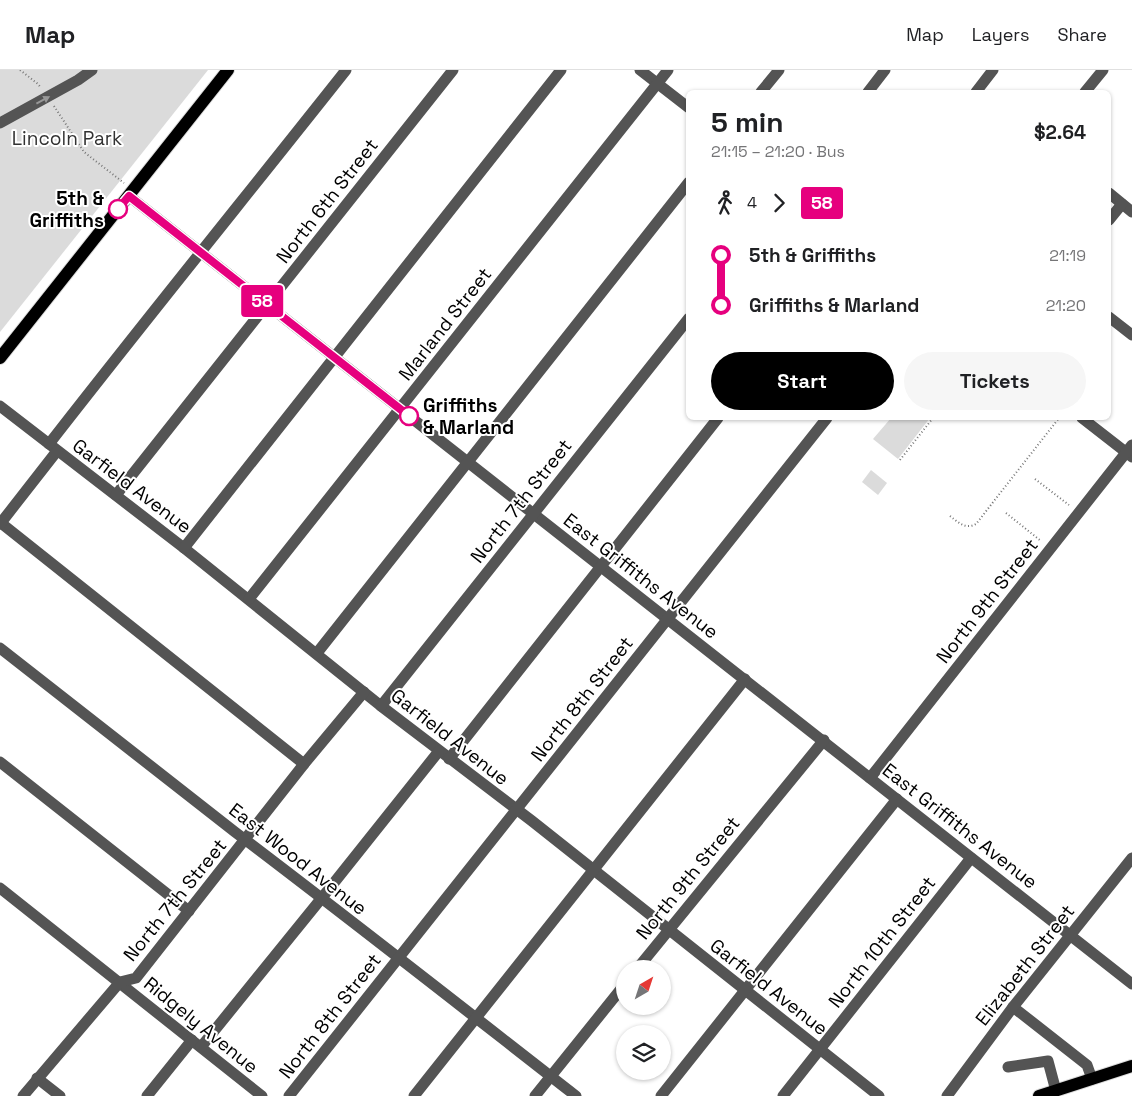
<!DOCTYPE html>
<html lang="en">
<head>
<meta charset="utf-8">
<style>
	body { margin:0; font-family:"Space Grotesk",sans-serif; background:#f6f6f6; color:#202124; height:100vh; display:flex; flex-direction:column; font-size:19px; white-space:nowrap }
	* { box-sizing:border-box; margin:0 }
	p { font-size:16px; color:#757577 }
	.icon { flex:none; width:28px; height:28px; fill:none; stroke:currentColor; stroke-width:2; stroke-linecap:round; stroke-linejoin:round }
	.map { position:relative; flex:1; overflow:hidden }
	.details { position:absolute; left:686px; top:20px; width:425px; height:330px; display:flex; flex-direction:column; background:#fff; border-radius:8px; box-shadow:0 1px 4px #0004 }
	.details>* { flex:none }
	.badge { padding:0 10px; border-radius:4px; font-size:18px; line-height:32px }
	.needle { width:32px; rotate:39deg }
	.fabs { position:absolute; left:616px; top:890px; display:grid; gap:10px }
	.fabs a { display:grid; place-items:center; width:55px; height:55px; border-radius:50%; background:#fff; box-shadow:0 1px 4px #0004; font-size:25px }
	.map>.badge { position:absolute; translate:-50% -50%; box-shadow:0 0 0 2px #fff }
	.legs { display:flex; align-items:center; gap:8px; height:55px; padding:0 25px; font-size:16px }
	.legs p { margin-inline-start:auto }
	.head { display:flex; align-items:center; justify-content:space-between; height:85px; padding:0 25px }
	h1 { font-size:28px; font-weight:700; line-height:38px }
	.button { display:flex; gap:10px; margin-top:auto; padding:10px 25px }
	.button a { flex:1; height:58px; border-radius:30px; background:#000; color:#fff; font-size:20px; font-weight:700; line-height:58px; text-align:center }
	.button a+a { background:#f6f6f6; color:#202124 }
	ul { padding:0 25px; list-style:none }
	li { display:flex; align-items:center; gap:18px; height:50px; font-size:19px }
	li i { display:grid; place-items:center; width:8px; height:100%; margin:0 6px; background:currentColor }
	li i::after { content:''; width:12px; height:12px; margin:-6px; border:4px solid; border-radius:50%; background:#fff }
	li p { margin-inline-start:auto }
	li:first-child i { background:linear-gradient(#0000 50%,currentColor 0) }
	li:last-child i { background:linear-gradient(currentColor 50%,#0000 0) }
	header { display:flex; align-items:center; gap:30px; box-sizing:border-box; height:70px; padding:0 25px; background:#fff; border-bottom:1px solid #e0e0e0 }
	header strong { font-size:24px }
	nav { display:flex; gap:28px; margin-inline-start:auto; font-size:18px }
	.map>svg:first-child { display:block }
</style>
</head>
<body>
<header>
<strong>Map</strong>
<nav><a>Map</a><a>Layers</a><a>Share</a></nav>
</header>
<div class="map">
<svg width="1132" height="1026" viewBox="0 0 1132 1026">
	<rect width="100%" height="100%" fill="#fff"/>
	<!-- green -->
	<g fill="#dbdbdb">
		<polygon points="0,0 208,0 0,262"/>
		<polygon points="891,348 930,348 898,389 873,369"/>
		<polygon points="871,400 887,413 878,425 862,412"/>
	</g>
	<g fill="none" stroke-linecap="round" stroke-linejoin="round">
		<!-- major casing -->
		<g stroke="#dbdbdb" stroke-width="14">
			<g id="major">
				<polyline points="0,288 228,0"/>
				<polyline points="1039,1026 1132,996"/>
			</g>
		</g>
		<!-- path -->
		<g stroke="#767676" stroke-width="2" stroke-dasharray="1 2.5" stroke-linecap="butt">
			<polyline points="20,0 38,14 41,18"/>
			<polyline points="54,36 84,82 124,113"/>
			<polyline points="900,390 933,348"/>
			<polyline points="1035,409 1069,435"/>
			<polyline points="1006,443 1041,471"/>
			<path d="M950 446C958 452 965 460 976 454L1059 348"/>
		</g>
		<!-- minor -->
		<g stroke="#545454" stroke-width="11">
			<polyline points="640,0 689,38"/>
			<polyline points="761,22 779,0"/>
			<polyline points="868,22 885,0"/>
			<polyline points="976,22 993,0"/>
			<polyline points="1085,22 1103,0"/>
			<polyline points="0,53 78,10 92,0"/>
			<polyline points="1109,123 1132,142"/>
			<polyline points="129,126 1132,914"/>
			<polyline points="1109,150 1122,134"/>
			<polyline points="1109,247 1132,265"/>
			<polyline points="0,336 184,478 381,636 532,751 879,1026"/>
			<polyline points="1082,348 1132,387"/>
			<path d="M49 374C147 248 247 125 346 0"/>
			<polyline points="116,425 453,0"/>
			<polyline points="1,453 304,694"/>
			<polyline points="0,454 57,381"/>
			<polyline points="184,478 561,0"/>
			<polyline points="249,529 668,0"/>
			<path d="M0 578 235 762C350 849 463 938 576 1026"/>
			<polyline points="317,583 689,112"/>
			<polyline points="381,636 689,248"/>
			<polyline points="449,689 718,348"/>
			<polyline points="0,692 189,841"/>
			<polyline points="870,708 1132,375"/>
			<polyline points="0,818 262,1026"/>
			<polyline points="637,899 824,670"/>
			<polyline points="1013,937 1087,995 1092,1009"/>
			<polyline points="201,977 329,819 439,681"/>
			<polyline points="1008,997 1048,991 1056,1021"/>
			<polyline points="37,1008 60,1026"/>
			<polyline points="23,1026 120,912 136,908 304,694 364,622"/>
			<polyline points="147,1026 192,970"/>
			<polyline points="289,1026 827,348"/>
			<polyline points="414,1026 745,609"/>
			<polyline points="535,1026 625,914"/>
			<polyline points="661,1026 897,729"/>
			<polyline points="783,1026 971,788"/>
			<polyline points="947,1026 1013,937 1132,788"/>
		</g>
		<!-- major -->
		<use href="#major" stroke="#000" stroke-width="12"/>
	</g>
	<!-- one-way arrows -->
	<defs><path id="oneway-solid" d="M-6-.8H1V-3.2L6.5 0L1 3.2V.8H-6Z" transform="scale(1.25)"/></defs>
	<use fill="#989898" href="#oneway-solid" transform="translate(43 30) rotate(-28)"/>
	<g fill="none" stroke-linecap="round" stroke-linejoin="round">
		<!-- line-1 casing -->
		<g stroke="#fff" stroke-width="11">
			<polyline id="line-1" points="118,139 129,126 409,346"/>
		</g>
		<!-- line-1 -->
		<use href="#line-1" stroke="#e6007e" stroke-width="8"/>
	</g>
	<!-- markers -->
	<g fill="#fff" stroke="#e6007e" stroke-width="2.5">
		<circle cx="118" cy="139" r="9"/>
		<circle cx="409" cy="346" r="9"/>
	</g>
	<g text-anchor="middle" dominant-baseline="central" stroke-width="4" stroke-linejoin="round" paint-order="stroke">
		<!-- park labels -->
		<g font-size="19" fill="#323232" stroke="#fff">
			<text x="67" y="68">Lincoln Park</text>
		</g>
		<!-- stop labels -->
		<g font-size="19" font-weight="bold" fill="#000" stroke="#fff" text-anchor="end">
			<text x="104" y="128">5th &amp;<tspan x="104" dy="22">Griffiths</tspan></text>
			<text x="423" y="335" text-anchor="start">Griffiths<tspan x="423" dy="22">&amp; Marland</tspan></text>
		</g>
		<!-- street labels -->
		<g font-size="19" fill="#000" stroke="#fff">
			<text transform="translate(327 131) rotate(-52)">North 6th Street</text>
			<text transform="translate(445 254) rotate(-52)">Marland Street</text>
			<text transform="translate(132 416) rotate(37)">Garfield Avenue</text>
			<text transform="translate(521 431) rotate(-52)">North 7th Street</text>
			<text transform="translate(641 506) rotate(38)">East Griffiths Avenue</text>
			<text transform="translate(987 531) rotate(-52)">North 9th Street</text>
			<text transform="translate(582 629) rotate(-52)">North 8th Street</text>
			<text transform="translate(450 667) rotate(38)">Garfield Avenue</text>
			<text transform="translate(960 756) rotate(38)">East Griffiths Avenue</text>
			<text transform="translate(298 789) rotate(38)">East Wood Avenue</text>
			<text transform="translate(688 808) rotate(-51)">North 9th Street</text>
			<text transform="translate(175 830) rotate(-51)">North 7th Street</text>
			<text transform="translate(882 872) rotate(-52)">North 10th Street</text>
			<text transform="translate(1025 895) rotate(-52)">Elizabeth Street</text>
			<text transform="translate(769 917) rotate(38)">Garfield Avenue</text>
			<text transform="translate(330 946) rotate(-52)">North 8th Street</text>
			<text transform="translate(201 955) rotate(39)">Ridgely Avenue</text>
		</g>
	</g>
</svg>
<div class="fabs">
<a><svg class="needle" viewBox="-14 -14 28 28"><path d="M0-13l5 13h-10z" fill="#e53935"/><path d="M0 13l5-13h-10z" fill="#757577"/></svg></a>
<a><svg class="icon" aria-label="layers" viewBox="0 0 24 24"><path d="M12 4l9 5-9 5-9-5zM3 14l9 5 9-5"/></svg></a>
</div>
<b class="badge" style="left:262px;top:231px;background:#e6007e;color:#fff">58</b>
<section class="details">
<div class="head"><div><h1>5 min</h1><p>21:15 – 21:20 · Bus</p></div><b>$2.64</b></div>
<div class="legs"><svg class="icon" aria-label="walk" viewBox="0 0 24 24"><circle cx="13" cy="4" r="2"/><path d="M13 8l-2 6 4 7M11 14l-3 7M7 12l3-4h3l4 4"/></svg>4<svg class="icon" aria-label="forward" viewBox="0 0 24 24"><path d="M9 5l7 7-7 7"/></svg><b class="badge" style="background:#e6007e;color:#fff">58</b></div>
<ul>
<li><i style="color:#e6007e"></i><b>5th &amp; Griffiths</b><p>21:19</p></li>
<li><i style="color:#e6007e"></i><b>Griffiths &amp; Marland</b><p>21:20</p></li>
</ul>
<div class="button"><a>Start</a><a>Tickets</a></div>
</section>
</div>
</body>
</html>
